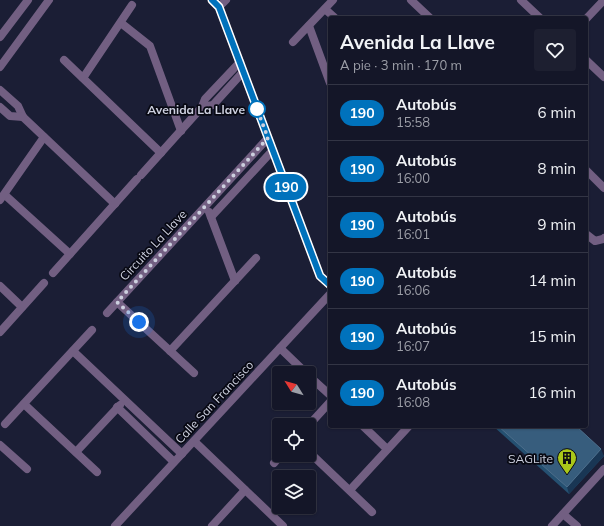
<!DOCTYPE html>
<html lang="es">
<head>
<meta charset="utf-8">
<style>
	body { margin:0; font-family:Mulish,sans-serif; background:#1d1f30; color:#f1f3f6; height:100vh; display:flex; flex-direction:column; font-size:15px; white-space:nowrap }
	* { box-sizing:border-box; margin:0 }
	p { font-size:13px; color:#9d9fa8 }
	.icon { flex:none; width:22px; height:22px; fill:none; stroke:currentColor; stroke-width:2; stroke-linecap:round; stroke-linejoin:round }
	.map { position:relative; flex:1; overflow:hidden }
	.panel { position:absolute; left:328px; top:16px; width:260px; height:412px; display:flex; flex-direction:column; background:#141628; border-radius:4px; box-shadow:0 1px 3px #0004,0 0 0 1px #333545 }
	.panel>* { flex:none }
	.badge { padding:0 8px; border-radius:13px; font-size:14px; line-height:26px }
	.needle { width:26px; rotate:307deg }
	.fabs { position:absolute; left:272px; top:366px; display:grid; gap:8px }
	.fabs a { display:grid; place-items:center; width:44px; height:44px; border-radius:4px; background:#141628; box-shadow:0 1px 3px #0004,0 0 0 1px #333545; font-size:20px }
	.you { position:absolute; width:20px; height:20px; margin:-10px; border:3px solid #fff; border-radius:50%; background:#1a73e8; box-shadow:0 0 0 6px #1a73e833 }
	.map>.badge { position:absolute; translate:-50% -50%; box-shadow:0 0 0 2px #fff }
	.round { display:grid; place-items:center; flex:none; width:42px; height:42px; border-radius:4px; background:#1d1f30 }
	.head { display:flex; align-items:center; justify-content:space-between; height:68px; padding:0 12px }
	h1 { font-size:19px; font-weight:700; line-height:30px }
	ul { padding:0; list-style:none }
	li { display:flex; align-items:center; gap:12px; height:56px; padding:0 12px; border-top:1px solid #333545 }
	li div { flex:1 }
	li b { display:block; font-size:15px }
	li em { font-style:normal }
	li .badge { min-width:44px; font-weight:700; text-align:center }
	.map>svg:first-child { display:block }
</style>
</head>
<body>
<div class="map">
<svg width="604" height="526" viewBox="0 0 604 526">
	<rect width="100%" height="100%" fill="#1b1e35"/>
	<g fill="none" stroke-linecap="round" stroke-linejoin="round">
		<!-- minor -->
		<g stroke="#725f82" stroke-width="8">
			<polyline points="212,0 219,7 320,276 330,285"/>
			<polyline points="411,0 430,18"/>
			<polyline points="521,0 540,18"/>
			<polyline points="219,7 226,0"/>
			<polyline points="325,9 335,18"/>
			<polyline points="121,23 150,46 181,131"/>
			<polyline points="309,26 330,83"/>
			<polyline points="0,37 28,0"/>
			<polyline points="293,42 333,0"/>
			<polyline points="64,60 161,153"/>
			<polyline points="586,60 604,77"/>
			<polyline points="0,67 49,0"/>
			<polyline points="83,78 132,5"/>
			<polyline points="0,90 18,106 23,117 115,204"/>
			<polyline points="0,107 10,116 23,117"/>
			<polyline points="202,107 213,105 243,72"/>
			<polyline points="586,170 604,188"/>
			<polyline points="141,175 202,107 205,99 240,62"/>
			<polyline points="5,195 70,254"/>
			<polyline points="0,200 44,137"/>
			<polyline points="209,212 235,281"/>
			<polyline points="211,217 273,150"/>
			<polyline points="586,234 595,241 603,239 604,238"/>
			<polyline points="53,273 137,179"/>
			<polyline points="0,286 22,307"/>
			<polyline points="117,302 194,373"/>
			<polyline points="107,313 268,138"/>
			<polyline points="0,332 44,283"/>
			<polyline points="280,348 306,373"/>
			<polyline points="73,351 182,454"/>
			<polyline points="170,351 256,258"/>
			<polyline points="309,376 330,395"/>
			<polyline points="24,404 97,472"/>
			<polyline points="117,407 174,462"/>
			<polyline points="5,424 92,330"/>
			<polyline points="309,425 330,402"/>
			<polyline points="363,426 387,449"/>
			<polyline points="194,441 283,526"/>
			<polyline points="0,445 27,469"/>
			<polyline points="76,452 120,405"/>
			<polyline points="309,452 372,512"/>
			<polyline points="274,463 281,455"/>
			<polyline points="350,490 409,426"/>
			<polyline points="563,514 577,526"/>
			<polyline points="212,526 245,490"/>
			<polyline points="552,526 604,469"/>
		</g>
		<!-- tertiary -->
		<g stroke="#725f82" stroke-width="8">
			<polyline points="586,19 604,0"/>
			<polyline points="115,526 330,294"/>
		</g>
	</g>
	<!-- wall -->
	<polygon fill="#255071" points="493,426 576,426 604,456 569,494"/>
	<!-- shaded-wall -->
	<polygon fill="#193654" points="601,449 604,456 569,494 567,487"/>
	<!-- building -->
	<polygon fill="#375d7d" stroke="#4e6f8c" points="498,426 576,426 601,449 567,487"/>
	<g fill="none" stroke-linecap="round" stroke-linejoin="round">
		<!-- line casing -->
		<g stroke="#fff" stroke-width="9">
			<polyline id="line" points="212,0 219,7 320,276 330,285"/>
		</g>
		<!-- line -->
		<use href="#line" stroke="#0072bc" stroke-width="6"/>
		<!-- walk -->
		<polyline stroke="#cdd0df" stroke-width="4" stroke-dasharray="0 7.2" points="139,322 117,302 268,138 257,109"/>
	</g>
	<!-- icons -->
	<defs>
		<g id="building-pin" transform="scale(1)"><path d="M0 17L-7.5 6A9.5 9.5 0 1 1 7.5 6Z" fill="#aac719" stroke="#080913"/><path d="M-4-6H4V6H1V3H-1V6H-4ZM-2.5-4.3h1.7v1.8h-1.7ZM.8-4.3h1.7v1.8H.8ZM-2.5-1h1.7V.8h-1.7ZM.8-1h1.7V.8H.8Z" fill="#111"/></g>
	</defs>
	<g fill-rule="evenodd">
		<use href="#building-pin" x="567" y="458"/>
	</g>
	<!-- markers -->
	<circle fill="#fff" stroke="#0072bc" stroke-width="2" cx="257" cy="109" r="8"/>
	<g text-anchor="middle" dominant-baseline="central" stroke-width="3.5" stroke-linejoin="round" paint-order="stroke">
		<!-- stop labels -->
		<g font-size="12" font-weight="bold" fill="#cdd0df" stroke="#080913" text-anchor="end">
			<text x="245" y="109">Avenida La Llave</text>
		</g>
		<!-- street labels -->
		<g font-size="12" fill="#cdd0df" stroke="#080913">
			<text transform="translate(153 245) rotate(-47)">Circuito La Llave</text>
			<text transform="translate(214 402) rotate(-47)">Calle San Francisco</text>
		</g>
		<!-- poi labels -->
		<g font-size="12" fill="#cdd0df" stroke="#080913" text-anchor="end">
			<text x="553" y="458">SAGLite</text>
		</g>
	</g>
</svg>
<div class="fabs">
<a><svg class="needle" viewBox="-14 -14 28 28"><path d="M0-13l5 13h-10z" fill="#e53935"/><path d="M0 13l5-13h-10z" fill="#9d9fa8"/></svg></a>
<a><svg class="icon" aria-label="locate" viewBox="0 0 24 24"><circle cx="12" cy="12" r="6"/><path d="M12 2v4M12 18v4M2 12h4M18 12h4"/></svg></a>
<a><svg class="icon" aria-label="layers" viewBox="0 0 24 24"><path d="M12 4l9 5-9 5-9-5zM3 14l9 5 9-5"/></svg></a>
</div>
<div class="you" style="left:139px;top:322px"></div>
<b class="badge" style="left:286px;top:187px;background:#0072bc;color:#fff">190</b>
<section class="panel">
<div class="head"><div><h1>Avenida La Llave</h1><p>A pie · 3 min · 170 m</p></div><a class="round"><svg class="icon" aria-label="heart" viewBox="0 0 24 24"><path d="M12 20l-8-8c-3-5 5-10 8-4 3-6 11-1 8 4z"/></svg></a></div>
<ul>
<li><span class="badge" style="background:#0072bc;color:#fff">190</span><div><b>Autobús</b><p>15:58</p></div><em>6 min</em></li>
<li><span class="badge" style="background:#0072bc;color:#fff">190</span><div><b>Autobús</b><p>16:00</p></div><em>8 min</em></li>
<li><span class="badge" style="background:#0072bc;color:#fff">190</span><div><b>Autobús</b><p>16:01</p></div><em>9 min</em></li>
<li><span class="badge" style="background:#0072bc;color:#fff">190</span><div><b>Autobús</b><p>16:06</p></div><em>14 min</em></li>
<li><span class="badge" style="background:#0072bc;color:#fff">190</span><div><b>Autobús</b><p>16:07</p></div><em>15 min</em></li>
<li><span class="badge" style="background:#0072bc;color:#fff">190</span><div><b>Autobús</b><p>16:08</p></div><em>16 min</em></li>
</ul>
</section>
</div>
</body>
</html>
